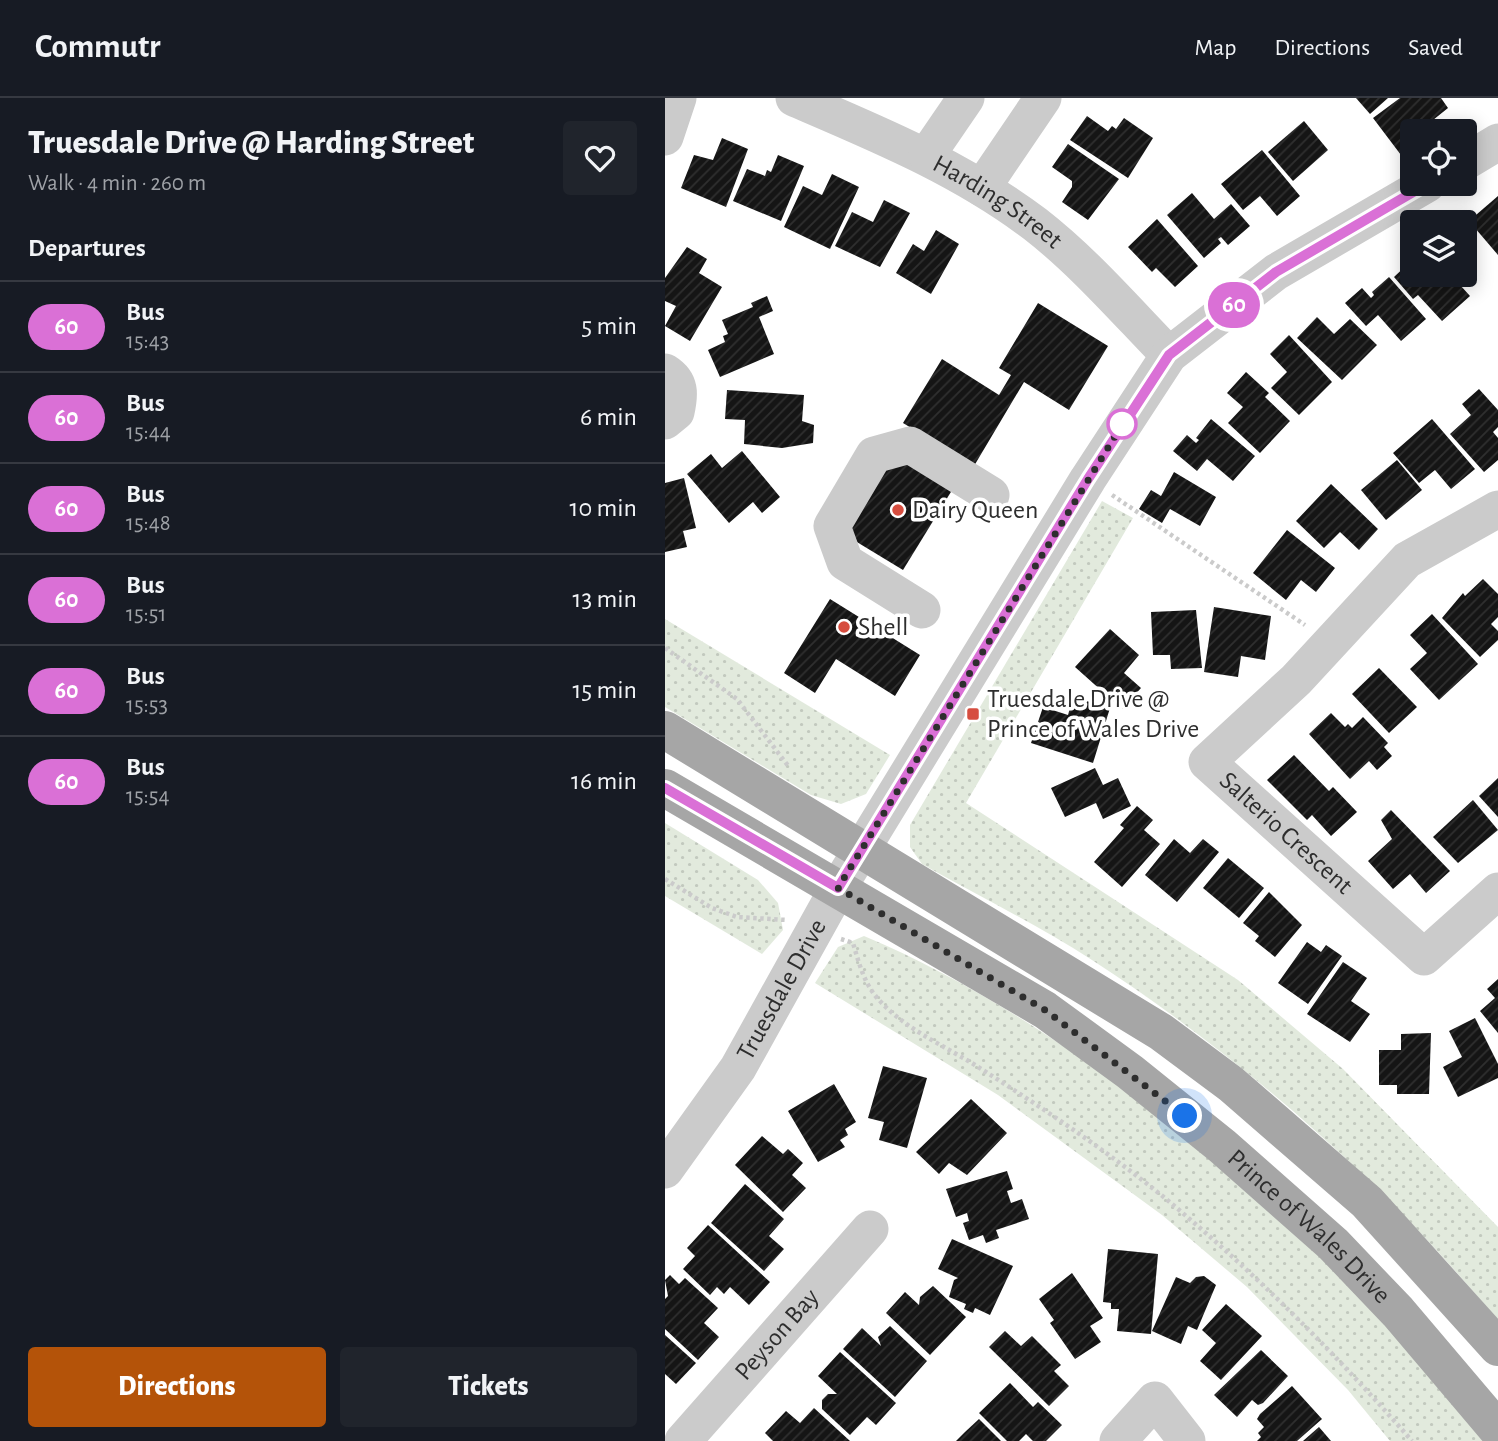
<!DOCTYPE html>
<html lang="en">
<head>
<meta charset="utf-8">
<style>
	body { margin:0; font-family:"Alegreya Sans",sans-serif; background:#20242c; color:#f1f3f6; height:100vh; display:flex; flex-direction:column; font-size:26px; white-space:nowrap }
	* { box-sizing:border-box; margin:0 }
	p { font-size:23px; color:#9ea1a6 }
	.icon { flex:none; width:38px; height:38px; fill:none; stroke:currentColor; stroke-width:2; stroke-linecap:round; stroke-linejoin:round }
	.map { position:relative; flex:1; overflow:hidden }
	.drawer { display:flex; flex-direction:column; background:#171b24; width:665px }
	.drawer>* { flex:none }
	.badge { padding:0 14px; border-radius:23px; font-size:24px; line-height:46px }
	.tools { position:absolute; left:735px; top:21px; display:grid; gap:14px }
	.tools a { display:grid; place-items:center; width:77px; height:77px; border-radius:7px; background:#171b24; box-shadow:0 4px 18px #0003; font-size:35px }
	.you { position:absolute; width:35px; height:35px; margin:-18px; border:5px solid #fff; border-radius:50%; background:#1a73e8; box-shadow:0 0 0 10px #1a73e833 }
	.map>.badge { position:absolute; translate:-50% -50%; box-shadow:0 0 0 4px #fff }
	h2 { padding:0 28px; font-size:26px; line-height:63px }
	.round { display:grid; place-items:center; flex:none; width:74px; height:74px; border-radius:7px; background:#20242c }
	.headline { display:flex; align-items:center; justify-content:space-between; height:119px; padding:0 28px }
	h1 { font-size:33px; font-weight:800; line-height:52px }
	.action { display:flex; gap:14px; margin-top:auto; padding:14px 28px }
	.action a { flex:1; height:80px; border-radius:7px; background:#b45309; color:#fff; font-size:28px; font-weight:800; line-height:80px; text-align:center }
	.action a+a { background:#20242c; color:#f1f3f6 }
	ul { padding:0; list-style:none }
	li { display:flex; align-items:center; gap:21px; height:91px; padding:0 28px; border-top:2px solid #363941 }
	li div { flex:1 }
	li b { display:block; font-size:26px }
	li em { font-style:normal }
	li .badge { min-width:77px; font-weight:700; text-align:center }
	header { display:flex; align-items:center; gap:42px; box-sizing:border-box; height:98px; padding:0 35px; background:#171b24; border-bottom:2px solid #363941 }
	header strong { font-size:33px }
	nav { display:flex; gap:38px; margin-inline-start:auto; font-size:24px }
	main { display:flex; flex:1; min-height:0 }
	.map>svg:first-child { display:block }
</style>
</head>
<body>
<header>
<strong>Commutr</strong>
<nav><a>Map</a><a>Directions</a><a>Saved</a></nav>
</header>
<main>
<section class="drawer">
<div class="headline"><div><h1>Truesdale Drive @ Harding Street</h1><p>Walk · 4 min · 260 m</p></div><a class="round"><svg class="icon" aria-label="heart" viewBox="0 0 24 24"><path d="M12 20l-8-8c-3-5 5-10 8-4 3-6 11-1 8 4z"/></svg></a></div>
<h2>Departures</h2>
<ul>
<li><span class="badge" style="background:#da70d6;color:#fff">60</span><div><b>Bus</b><p>15:43</p></div><em>5 min</em></li>
<li><span class="badge" style="background:#da70d6;color:#fff">60</span><div><b>Bus</b><p>15:44</p></div><em>6 min</em></li>
<li><span class="badge" style="background:#da70d6;color:#fff">60</span><div><b>Bus</b><p>15:48</p></div><em>10 min</em></li>
<li><span class="badge" style="background:#da70d6;color:#fff">60</span><div><b>Bus</b><p>15:51</p></div><em>13 min</em></li>
<li><span class="badge" style="background:#da70d6;color:#fff">60</span><div><b>Bus</b><p>15:53</p></div><em>15 min</em></li>
<li><span class="badge" style="background:#da70d6;color:#fff">60</span><div><b>Bus</b><p>15:54</p></div><em>16 min</em></li>
</ul>
<div class="action"><a>Directions</a><a>Tickets</a></div>
</section>
<div class="map">
<svg width="833" height="1343" viewBox="0 0 833 1343">
	<defs>
		<pattern id="grass-dots" width="8" height="8" patternUnits="userSpaceOnUse" patternTransform="scale(1.75)"><rect width="8" height="8" fill="#e2eadd"/><path d="M2 2h.1M6 6h.1" fill="none" stroke="#c2c9be" stroke-width="1.8" stroke-linecap="round"/></pattern>
		<pattern id="building-hatch" width="6" height="6" patternUnits="userSpaceOnUse" patternTransform="scale(1.75)"><rect width="6" height="6" fill="#151515"/><path d="M-1 1l2-2M0 6l6-6M5 7l2-2" fill="none" stroke="#2f2f2f"/></pattern>
	</defs>
	<rect width="100%" height="100%" fill="#fff"/>
	<!-- grass -->
	<g fill="url(#grass-dots)">
		<path d="M437 403 468 420 301 705 573 882 678 971 833 1129V1223C719 1084 578 960 427 862 373 827 313 798 257 766L245 749V727Z"/>
		<polygon points="0,521 225,657 201,696 176,706 146,697 0,609"/>
		<polygon points="0,725 93,782 113,805 118,832 97,856 0,798"/>
		<path d="M199 838C383 915 580 1075 716 1219 754 1258 788 1302 824 1343H725L683 1292 582 1189 497 1117 333 997 150 885 173 849Z"/>
	</g>
	<!-- building -->
	<g fill="url(#building-hatch)">
		<polygon points="691,0 723,0 705,16"/>
		<polygon points="735,0 776,0 783,10 768,22 777,33 747,33 747,54 739,61 708,20"/>
		<polygon points="422,18 443,33 447,28 451,31 459,20 488,40 463,80 405,42"/>
		<polygon points="639,23 663,52 628,83 603,54"/>
		<polygon points="57,40 83,51 61,109 16,90 29,57 48,62"/>
		<polygon points="403,46 454,81 423,122 397,104 407,89 407,83 387,69"/>
		<polygon points="597,52 635,98 612,118 595,98 578,112 556,86"/>
		<polygon points="113,57 139,68 116,123 68,103 82,71 100,78 102,72 106,74"/>
		<polygon points="167,76 194,89 165,151 119,129 138,88 157,97"/>
		<polygon points="527,95 549,121 566,106 585,128 563,147 556,139 553,141 556,145 539,160 502,117"/>
		<polygon points="833,98 833,157 804,123"/>
		<polygon points="219,102 245,115 215,169 170,148 187,114 208,124"/>
		<polygon points="492,121 533,168 510,189 491,170 487,174 463,149"/>
		<polygon points="271,132 294,146 266,196 231,175 248,146 259,153"/>
		<polygon points="22,149 42,161 34,175 57,189 25,243 0,228 11,208 0,203 0,180"/>
		<polygon points="747,162 747,177 786,177 805,198 777,223 753,197 748,201 729,179"/>
		<polygon points="724,179 761,221 736,243 713,217 701,228 680,205 697,190 706,200 709,197 707,194"/>
		<polygon points="102,198 108,213 94,219 109,256 55,279 43,252 60,244 58,238 63,236 57,222 88,209 86,205"/>
		<polygon points="373,205 443,248 404,312 359,284 309,368 238,325 277,261 334,297 346,277 334,270"/>
		<polygon points="652,219 669,236 685,221 712,247 677,282 632,240"/>
		<polygon points="624,237 667,284 634,317 606,290 622,274 605,256"/>
		<polygon points="581,274 604,295 600,299 625,323 595,355 563,325 578,309 562,295"/>
		<polygon points="814,291 833,312 833,329 828,334 833,340 833,362 819,374 785,336 806,317 797,306"/>
		<polygon points="62,292 139,297 137,323 149,327 148,345 117,350 79,346 80,322 60,321"/>
		<polygon points="546,321 590,358 568,383 542,361 532,373 508,353 522,337 531,345 534,342 531,340"/>
		<polygon points="767,321 810,371 786,391 770,372 754,385 728,355"/>
		<polygon points="229,351 289,389 238,472 177,435"/>
		<polygon points="77,353 115,399 97,415 88,404 64,425 22,376 46,356 57,370"/>
		<polygon points="732,362 757,392 721,422 696,392"/>
		<polygon points="509,374 551,399 535,428 505,411 497,425 474,411 486,392 496,398"/>
		<polygon points="19,380 31,430 18,433 22,449 0,454 0,385"/>
		<polygon points="666,386 713,431 694,452 675,434 659,450 631,423"/>
		<polygon points="622,432 670,470 651,494 636,482 621,502 588,475"/>
		<polygon points="818,481 833,496 833,519 826,526 833,533 833,542 815,559 777,520 798,495 800,498"/>
		<polygon points="165,501 255,557 230,598 171,561 150,595 119,575"/>
		<polygon points="549,509 606,518 600,562 576,558 573,579 539,574"/>
		<polygon points="531,512 537,570 506,571 505,557 488,557 486,514"/>
		<polygon points="767,516 813,566 774,602 745,571 762,555 745,537"/>
		<polygon points="445,531 474,557 459,575 476,590 457,611 410,569"/>
		<polygon points="714,570 752,609 724,635 687,596"/>
		<polygon points="408,599 445,610 428,665 366,645 378,609 403,617"/>
		<polygon points="666,615 680,629 683,626 687,630 698,619 723,645 719,649 727,658 712,672 704,663 685,681 644,636"/>
		<polygon points="629,657 664,693 668,689 692,714 666,738 647,717 642,722 602,682"/>
		<polygon points="430,670 438,687 453,680 466,708 438,721 431,705 400,719 386,690"/>
		<polygon points="833,680 833,719 814,698"/>
		<polygon points="808,702 833,732 793,765 768,739"/>
		<polygon points="472,708 488,722 479,732 495,746 457,789 429,764 459,730 455,727"/>
		<polygon points="726,712 785,773 761,795 745,776 728,791 703,763 727,741 716,722"/>
		<polygon points="509,741 525,755 538,741 554,754 512,804 480,777"/>
		<polygon points="563,760 599,790 574,820 538,790"/>
		<polygon points="604,794 637,827 610,859 590,843 594,838 578,825"/>
		<polygon points="642,844 656,854 661,847 677,858 643,906 613,885"/>
		<polygon points="678,864 702,880 686,903 705,916 685,944 642,916"/>
		<polygon points="833,881 833,935 815,913 830,900 822,891"/>
		<polygon points="810,920 833,966 833,980 793,999 778,969 797,959 784,933"/>
		<polygon points="766,935 764,996 732,996 732,987 714,987 714,952 736,952 736,936"/>
		<polygon points="218,968 262,980 242,1050 214,1042 219,1024 203,1020"/>
		<polygon points="169,986 191,1024 180,1031 183,1037 175,1042 180,1049 153,1064 123,1013"/>
		<polygon points="306,1001 342,1035 302,1077 284,1065 274,1076 251,1054"/>
		<polygon points="97,1038 118,1056 123,1051 138,1065 127,1077 141,1090 118,1114 70,1067"/>
		<polygon points="342,1073 348,1091 342,1093 346,1105 357,1101 364,1121 331,1132 334,1140 321,1145 318,1137 304,1142 298,1125 304,1123 302,1115 291,1119 281,1091"/>
		<polygon points="80,1086 119,1121 104,1138 119,1151 99,1173 46,1125"/>
		<polygon points="43,1127 105,1184 84,1207 65,1189 59,1196 52,1189 45,1197 18,1171 30,1158 22,1150"/>
		<polygon points="287,1141 348,1168 325,1217 310,1210 308,1215 299,1211 301,1206 284,1199 289,1182 293,1180 273,1171"/>
		<polygon points="443,1151 493,1156 486,1236 452,1233 454,1211 446,1211 446,1205 438,1204"/>
		<polygon points="407,1175 438,1220 425,1228 436,1244 410,1261 385,1225 389,1222 374,1201"/>
		<polygon points="5,1177 14,1186 20,1180 53,1210 39,1225 54,1239 33,1262 0,1231 0,1201 3,1198 0,1182"/>
		<polygon points="539,1178 551,1187 532,1232 523,1228 516,1246 487,1233 511,1179 525,1185 531,1179"/>
		<polygon points="268,1188 301,1219 265,1257 221,1215 240,1194 254,1207 255,1199"/>
		<polygon points="561,1206 597,1238 556,1282 535,1263 551,1245 537,1232"/>
		<polygon points="225,1228 262,1263 230,1299 178,1251 197,1230 216,1248 213,1239"/>
		<polygon points="340,1233 356,1248 367,1238 396,1267 389,1273 404,1288 384,1308 324,1249"/>
		<polygon points="0,1237 31,1265 11,1286 0,1276"/>
		<polygon points="596,1252 623,1278 598,1305 593,1307 587,1302 572,1319 549,1297"/>
		<polygon points="175,1254 231,1305 211,1327 202,1319 185,1337 157,1311 157,1302 163,1296 172,1296 153,1278"/>
		<polygon points="345,1285 368,1309 373,1304 397,1327 381,1343 368,1343 361,1336 354,1343 342,1343 314,1315"/>
		<polygon points="627,1288 657,1321 632,1343 592,1343 596,1339 593,1335 599,1329 592,1321 595,1316"/>
		<polygon points="149,1310 185,1343 108,1343 100,1335 121,1313 135,1325"/>
		<polygon points="314,1321 336,1343 291,1343 300,1334"/>
		<polygon points="654,1329 666,1343 638,1343"/>
	</g>
	<g fill="none" stroke-linecap="round" stroke-linejoin="round">
		<!-- path -->
		<g stroke="#cbcbcb" stroke-width="4.5" stroke-dasharray="3.5 3.5" stroke-linecap="butt">
			<polyline points="447,397 640,527"/>
			<polyline points="0,550 72,601 124,669"/>
			<polyline points="0,781 47,810 72,819 122,822"/>
			<path d="M176 841 188 845C194 865 199 886 214 902 240 931 278 947 310 967 376 1009 441 1052 501 1101 590 1175 671 1256 747 1343"/>
		</g>
		<!-- minor -->
		<g stroke="#cbcbcb" stroke-width="37">
			<path id="s1" d="M129 0C213 36 296 70 370 126 419 164 461 213 504 257"/>
			<polyline points="0,39 13,0"/>
			<polyline points="262,57 301,0"/>
			<polyline points="800,64 833,44"/>
			<polyline points="317,90 378,0"/>
			<path d="M0 274C16 284 15 296 11 314L0 323"/>
			<path id="s2" d="M833 411 742 462 631 582 542 664 759 859 833 793"/>
			<polyline points="257,512 180,464 167,428 209,357 245,347 326,397"/>
			<path id="s3" d="M0 1072 73 970 173 790 423 381 504 257 611 174 762 86"/>
			<path id="s4" d="M18 1343 205 1131"/>
			<polyline points="453,1343 490,1302 522,1343"/>
		</g>
		<!-- major -->
		<g stroke="#a6a6a6" stroke-width="38">
			<polyline points="0,632 496,934 566,986 702,1104 833,1249"/>
			<path id="s5" d="M0 690 380 912 465 974 557 1048 668 1146 733 1214 833 1332"/>
		</g>
	</g>
	<g fill="none" stroke-linecap="round" stroke-linejoin="round">
		<!-- line casing -->
		<g stroke="#fff" stroke-width="16">
			<polyline id="line" points="0,690 173,790 423,381 504,257 611,174 762,86"/>
		</g>
		<!-- line -->
		<use href="#line" stroke="#da70d6" stroke-width="10"/>
		<!-- walk -->
		<polyline stroke="#2e2e2e" stroke-width="7" stroke-dasharray="0 12.6" points="457,326 460,322 173,790 380,912 520,1018"/>
	</g>
	<!-- markers -->
	<circle fill="#fff" stroke="#da70d6" stroke-width="3.5" cx="457" cy="326" r="14"/>
	<g fill="#d64d3f" stroke="#fff" stroke-width="2.5">
		<circle cx="233" cy="412" r="7"/>
		<circle cx="179" cy="529" r="7"/>
		<rect x="301" y="609" width="14" height="14" rx="3.5"/>
	</g>
	<g text-anchor="middle" dominant-baseline="central" stroke-width="7" stroke-linejoin="round" paint-order="stroke">
		<!-- street labels -->
		<g font-size="26" fill="#2e2e2e" stroke="#fff">
			<text stroke="none"><textPath href="#s1" startOffset="229">Harding Street</textPath></text>
			<text stroke="none"><textPath href="#s2" startOffset="495">Salterio Crescent</textPath></text>
			<text stroke="none"><textPath href="#s3" startOffset="215">Truesdale Drive</textPath></text>
			<text stroke="none"><textPath href="#s5" startOffset="782">Prince of Wales Drive</textPath></text>
			<text stroke="none"><textPath href="#s4" startOffset="142">Peyson Bay</textPath></text>
		</g>
		<!-- poi labels -->
		<g font-size="26" fill="#2e2e2e" stroke="#fff" text-anchor="start">
			<text x="247" y="412">Dairy Queen</text>
			<text x="193" y="529">Shell</text>
			<text x="322" y="601">Truesdale Drive @<tspan x="322" dy="30">Prince of Wales Drive</tspan></text>
		</g>
	</g>
</svg>
<div class="tools">
<a><svg class="icon" aria-label="locate" viewBox="0 0 24 24"><circle cx="12" cy="12" r="6"/><path d="M12 2v4M12 18v4M2 12h4M18 12h4"/></svg></a>
<a><svg class="icon" aria-label="layers" viewBox="0 0 24 24"><path d="M12 4l9 5-9 5-9-5zM3 14l9 5 9-5"/></svg></a>
</div>
<div class="you" style="left:520px;top:1018px"></div>
<b class="badge" style="left:569px;top:207px;background:#da70d6;color:#fff">60</b>
</div>
</main>
</body>
</html>
